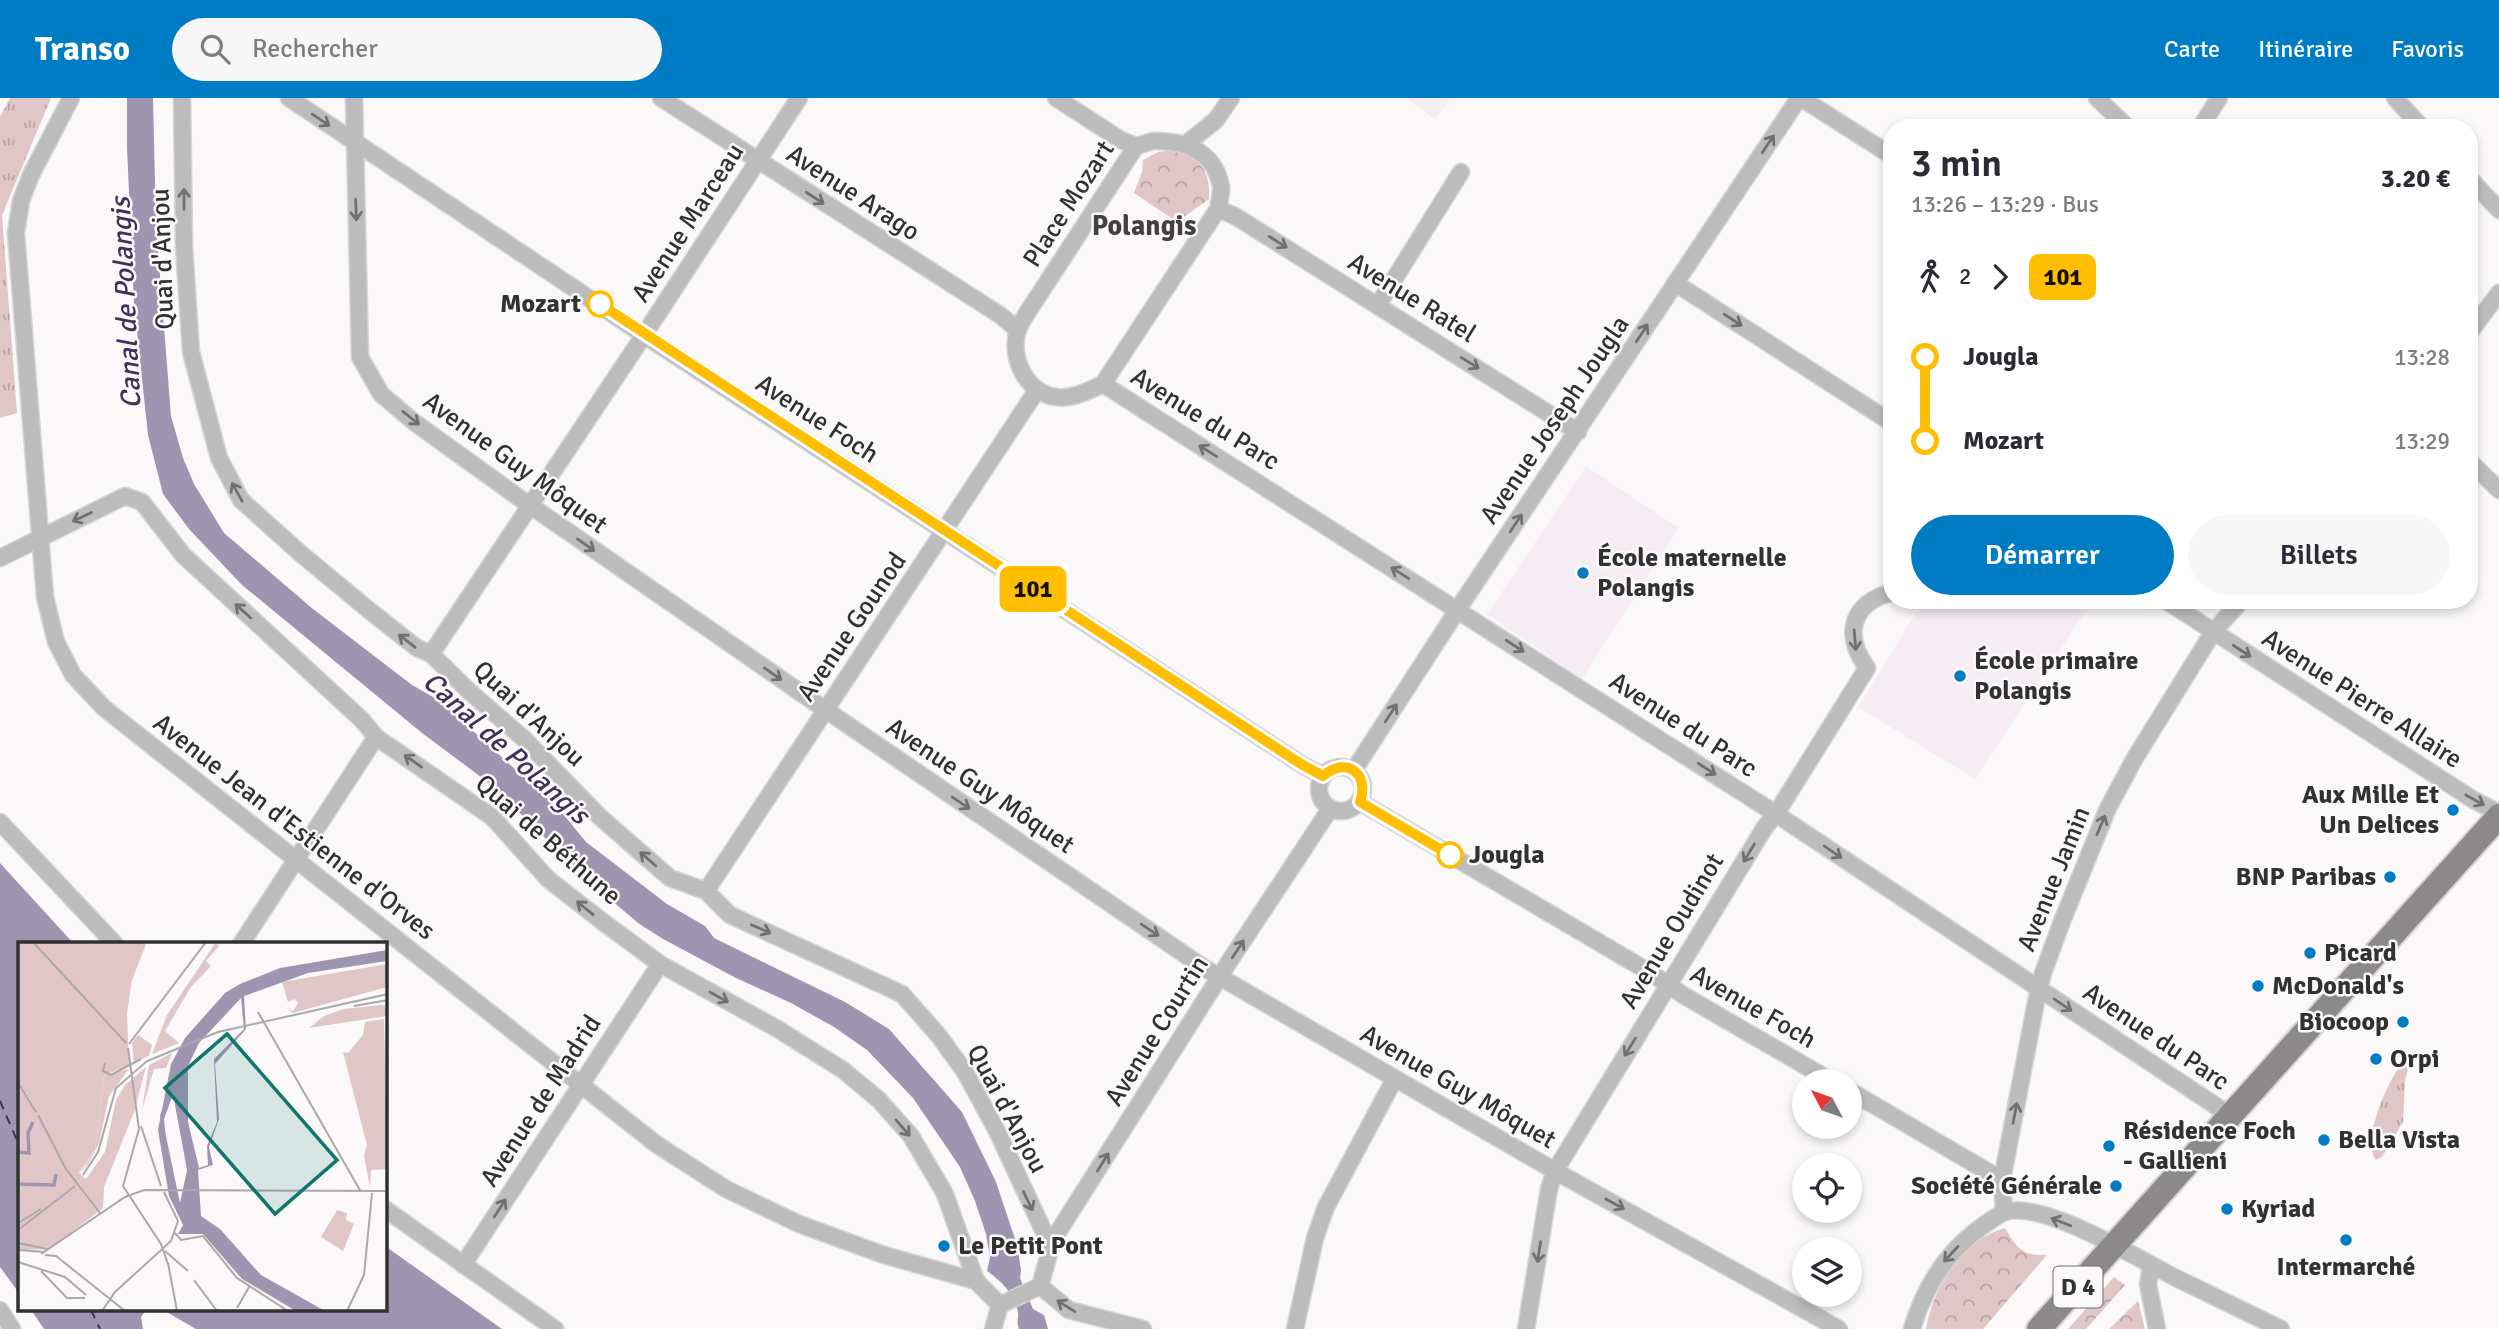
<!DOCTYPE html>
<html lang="fr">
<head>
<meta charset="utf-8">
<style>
	body { margin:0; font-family:Signika,sans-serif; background:#f7f7f7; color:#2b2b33; height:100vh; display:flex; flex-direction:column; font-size:26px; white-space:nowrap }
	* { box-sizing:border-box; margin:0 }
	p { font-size:23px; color:#7c7c81 }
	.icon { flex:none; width:38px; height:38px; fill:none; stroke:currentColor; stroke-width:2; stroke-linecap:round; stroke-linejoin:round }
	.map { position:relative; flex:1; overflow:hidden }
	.side { position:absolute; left:1883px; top:21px; width:595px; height:490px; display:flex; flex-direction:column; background:#fff; border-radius:28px; box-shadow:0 4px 10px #0003 }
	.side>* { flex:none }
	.badge { padding:0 14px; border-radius:10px; font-size:24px; line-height:46px }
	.needle { width:46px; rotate:311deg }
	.buttons { position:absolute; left:1792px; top:971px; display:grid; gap:14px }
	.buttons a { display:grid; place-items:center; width:70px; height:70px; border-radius:50%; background:#fff; box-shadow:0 4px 10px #0003; font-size:35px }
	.map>.badge { position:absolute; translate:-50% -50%; box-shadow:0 0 0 4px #fff }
	.legs { display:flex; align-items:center; gap:10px; height:77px; padding:0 28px; font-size:23px }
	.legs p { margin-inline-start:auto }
	.head { display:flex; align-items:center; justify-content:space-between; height:119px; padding:0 28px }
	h1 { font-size:38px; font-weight:600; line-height:52px }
	.primary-button { display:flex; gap:14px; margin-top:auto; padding:14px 28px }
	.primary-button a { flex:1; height:80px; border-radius:42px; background:#007cc5; color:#fff; font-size:28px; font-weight:600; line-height:80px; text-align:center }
	.primary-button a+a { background:#f7f7f7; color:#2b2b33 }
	ul { padding:0 28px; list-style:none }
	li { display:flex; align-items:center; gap:24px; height:84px; font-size:26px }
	li i { display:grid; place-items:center; width:10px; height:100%; margin:0 9px; background:currentColor }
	li i::after { content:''; width:18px; height:18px; margin:-9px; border:5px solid; border-radius:50%; background:#fff }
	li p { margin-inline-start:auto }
	li:first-child i { background:linear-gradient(#0000 50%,currentColor 0) }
	li:last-child i { background:linear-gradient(currentColor 50%,#0000 0) }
	header { display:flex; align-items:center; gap:42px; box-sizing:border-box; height:98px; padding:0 35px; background:#007cc5; color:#fff }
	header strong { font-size:33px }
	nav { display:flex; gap:38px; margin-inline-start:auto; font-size:24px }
	.search { width:490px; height:63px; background:#f7f7f7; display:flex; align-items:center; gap:18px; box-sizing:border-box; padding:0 24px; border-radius:38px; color:#7c7c81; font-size:26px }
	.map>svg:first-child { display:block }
</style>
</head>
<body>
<header>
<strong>Transo</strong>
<div class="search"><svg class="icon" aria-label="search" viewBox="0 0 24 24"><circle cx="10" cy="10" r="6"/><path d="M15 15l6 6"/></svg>Rechercher</div>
<nav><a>Carte</a><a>Itinéraire</a><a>Favoris</a></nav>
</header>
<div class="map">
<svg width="2499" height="1231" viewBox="0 0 2499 1231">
	<defs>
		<pattern id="grass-tufts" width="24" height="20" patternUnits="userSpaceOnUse" patternTransform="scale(1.75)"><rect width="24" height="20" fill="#e1c6c8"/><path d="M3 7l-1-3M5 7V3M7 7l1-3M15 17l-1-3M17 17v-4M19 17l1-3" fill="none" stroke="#b7a1a3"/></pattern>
		<pattern id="park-crowns" width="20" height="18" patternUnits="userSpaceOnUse" patternTransform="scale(1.75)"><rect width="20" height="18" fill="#e1c6c8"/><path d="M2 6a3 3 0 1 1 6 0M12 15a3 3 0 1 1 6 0" fill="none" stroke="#b7a1a3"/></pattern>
	</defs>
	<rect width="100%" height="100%" fill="#fbf8fa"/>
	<!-- built -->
	<g fill="#f6ecf3">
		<polygon points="1408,0 1450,0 1435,22"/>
		<polygon points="1586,368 1679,430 1582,581 1487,516"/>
		<polygon points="1924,502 2093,502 1975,681 1858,609"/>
	</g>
	<!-- grass -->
	<g fill="url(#grass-tufts)">
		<polygon points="10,0 51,0 2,117 17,315 0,320 0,19"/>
		<path d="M2411 956 2405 984 2403 1024 2382 1059 2376 1062C2360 1042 2392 969 2411 956Z"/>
	</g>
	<!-- park -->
	<g fill="url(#park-crowns)">
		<path d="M1175 52C1201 58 1211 76 1209 101L1177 124 1134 95 1142 74 1143 62 1158 54Z"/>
		<path d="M2005 1130C2018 1151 2022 1158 2047 1157L1983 1231H1926C1933 1189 1962 1142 2005 1130Z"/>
		<polygon points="2114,1179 2125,1187 2086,1231 2068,1231"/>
		<polygon points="2138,1203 2145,1231 2109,1231"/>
	</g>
	<!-- water -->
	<g fill="#9e95b1">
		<path d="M127 0H153L156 127 171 318 183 360 194 386 224 435 313 511 412 587 440 603 559 711 586 744 667 806 705 828 714 840 845 904 889 931 962 1014 996 1084 1017 1147 1021 1172 1020 1180 1033 1211 1044 1217 1048 1231H1019C1016 1224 1019 1221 1018 1214 1014 1195 1001 1183 987 1173L990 1159 986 1136 975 1103 960 1069 913 1000 867 952 834 929 791 905 736 880 663 841 638 825 588 782 489 685 422 635 242 487 189 431 163 396 148 337 134 205 127 50Z"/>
		<polygon points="0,765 74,846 19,846 19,1195 0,1169"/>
		<polygon points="385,1148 502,1231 196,1231 163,1212 385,1212"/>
		<polygon points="31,1212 146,1212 141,1219 143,1231 44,1231"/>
	</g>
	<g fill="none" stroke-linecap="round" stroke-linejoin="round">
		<!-- ferry -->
		<g stroke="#40315a" stroke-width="2" stroke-dasharray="9 7" stroke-linecap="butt">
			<polyline points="0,1003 19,1047"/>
			<polyline points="91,1212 100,1231"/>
		</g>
		<!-- minor casing -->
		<g stroke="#d7d4d6" stroke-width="19">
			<g id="minor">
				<polyline points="71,0 31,77 21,103 16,135 45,499 56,544 73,577 104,610 656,1046 726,1091 799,1126 884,1157 976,1183 1000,1207"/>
				<polyline points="182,0 184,148 191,254 219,360 241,402 300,455 370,513 417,550 431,556 470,594 523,640 600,719 670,780 706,793 730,817 902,896 939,938 965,974 997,1033 1044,1134 1053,1142"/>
				<polyline points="289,0 644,237 1301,666 1323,678"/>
				<polyline points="354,0 360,259 381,296 414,324 518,399 817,606 1206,871 1555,1073 1839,1231"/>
				<polyline points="661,0 1000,217 1018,232"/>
				<polyline points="1056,0 1121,42 1136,48"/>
				<polyline points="1801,0 1892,58"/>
				<polyline points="2097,0 2128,30"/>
				<polyline points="2395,0 2422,30"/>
				<polyline points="2200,30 2219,0"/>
				<path d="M1153 43C1184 42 1214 53 1221 88 1222 95 1219 104 1218 111L1103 286C1090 292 1071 302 1056 299 1026 295 1009 259 1018 231 1021 225 1025 218 1029 212L1136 48Z"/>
				<polyline points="1186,46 1216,22 1231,0"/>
				<polyline points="2469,80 2499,112"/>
				<polyline points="1218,111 1235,118 1578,334"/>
				<polyline points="1675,185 1892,325"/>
				<polyline points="1378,207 1461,74"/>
				<polyline points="2469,235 2499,195"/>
				<polyline points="1103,286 1776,716 2231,1018"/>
				<polyline points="2469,363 2499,392"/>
				<polyline points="0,460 125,398 142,404 183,457 362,622 376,639 492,719 548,781 603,824 660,866 776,930 843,972 879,1002 911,1038 945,1096 976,1183"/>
				<polyline points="2165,502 2472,701 2499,715"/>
				<polyline points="431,556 638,246 799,0"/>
				<circle cx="1341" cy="691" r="22"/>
				<polyline points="1354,672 1458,511 1799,0"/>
				<polyline points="1360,704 1651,875 1683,897 1833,984"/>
				<polyline points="0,724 115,846"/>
				<polyline points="706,793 1037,292"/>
				<polyline points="241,846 376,639"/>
				<polyline points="1850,993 2002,1082"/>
				<polyline points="385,1111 555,1231"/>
				<polyline points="2004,1114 2002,1082 2036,904 2043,875 2063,821 2108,710 2135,660 2213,534 2242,502"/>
				<polyline points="463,1167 660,866"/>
				<polyline points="2151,1168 2148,1186 2157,1231"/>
				<polyline points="1040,1188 1053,1142 1229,864 1330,711"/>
				<polyline points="1040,1188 1069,1212 1143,1231"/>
				<polyline points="1000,1207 1040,1188"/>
				<polyline points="0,1212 12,1231"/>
				<polyline points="993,1231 1000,1207"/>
				<polyline points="1295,1231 1315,1140 1326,1109 1394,982"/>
				<path d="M1526 1231 1549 1091 1555 1073 1765 729 1776 716 1867 570C1852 549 1846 525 1867 506 1875 500 1882 496 1892 495"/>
				<path d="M1912 1231C1925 1187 1948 1151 1987 1125 1992 1122 1999 1116 2005 1114 2044 1102 2140 1162 2176 1180 2211 1197 2246 1214 2281 1231"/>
			</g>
		</g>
		<!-- primary casing -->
		<g stroke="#d7d4d6" stroke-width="28">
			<polyline id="primary" points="2039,1231 2499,718"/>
		</g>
		<!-- minor -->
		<use href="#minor" stroke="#bdbcbc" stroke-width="16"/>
		<!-- primary -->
		<use href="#primary" stroke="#8b898a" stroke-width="24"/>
	</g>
	<!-- one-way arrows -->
	<defs><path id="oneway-shaft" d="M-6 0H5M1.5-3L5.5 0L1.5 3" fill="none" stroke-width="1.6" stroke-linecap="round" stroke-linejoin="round" transform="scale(1.75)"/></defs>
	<g stroke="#717070">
		<use href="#oneway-shaft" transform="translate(321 22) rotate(34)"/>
		<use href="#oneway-shaft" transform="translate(1768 46) rotate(-56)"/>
		<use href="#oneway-shaft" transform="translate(815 100) rotate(33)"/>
		<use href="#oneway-shaft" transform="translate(184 101) rotate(-90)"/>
		<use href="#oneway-shaft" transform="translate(356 112) rotate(88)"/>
		<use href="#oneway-shaft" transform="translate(1278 144) rotate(32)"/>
		<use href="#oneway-shaft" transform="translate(1733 222) rotate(33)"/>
		<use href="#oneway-shaft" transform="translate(1642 235) rotate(-57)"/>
		<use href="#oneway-shaft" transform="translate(1470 265) rotate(32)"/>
		<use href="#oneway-shaft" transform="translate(411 320) rotate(39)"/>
		<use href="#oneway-shaft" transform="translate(1208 353) rotate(-148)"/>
		<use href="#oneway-shaft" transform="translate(237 394) rotate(-119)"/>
		<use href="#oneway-shaft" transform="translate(82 419) rotate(154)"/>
		<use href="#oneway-shaft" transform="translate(1516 425) rotate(-56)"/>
		<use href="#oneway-shaft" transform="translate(586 447) rotate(35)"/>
		<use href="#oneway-shaft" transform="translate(1400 475) rotate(-148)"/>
		<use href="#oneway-shaft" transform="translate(243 513) rotate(-138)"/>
		<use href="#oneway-shaft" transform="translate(1855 542) rotate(85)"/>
		<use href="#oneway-shaft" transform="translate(407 543) rotate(-142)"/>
		<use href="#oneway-shaft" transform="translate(1515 548) rotate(33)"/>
		<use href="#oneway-shaft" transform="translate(2242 553) rotate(33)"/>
		<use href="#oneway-shaft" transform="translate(773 576) rotate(35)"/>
		<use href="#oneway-shaft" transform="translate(1391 615) rotate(-57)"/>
		<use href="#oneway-shaft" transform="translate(413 663) rotate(-145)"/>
		<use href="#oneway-shaft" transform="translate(1707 671) rotate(33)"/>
		<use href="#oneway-shaft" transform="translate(2475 702) rotate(29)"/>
		<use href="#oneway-shaft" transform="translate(961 705) rotate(34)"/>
		<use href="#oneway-shaft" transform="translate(2101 727) rotate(-67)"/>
		<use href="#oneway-shaft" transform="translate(1833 754) rotate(34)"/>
		<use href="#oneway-shaft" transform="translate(1749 755) rotate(121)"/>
		<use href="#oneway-shaft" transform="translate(648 761) rotate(-139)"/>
		<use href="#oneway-shaft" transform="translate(585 810) rotate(-141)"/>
		<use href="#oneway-shaft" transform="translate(761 831) rotate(24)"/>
		<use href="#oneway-shaft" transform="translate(1150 832) rotate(34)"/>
		<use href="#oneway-shaft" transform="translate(1238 851) rotate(-57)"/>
		<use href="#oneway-shaft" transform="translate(719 899) rotate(29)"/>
		<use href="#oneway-shaft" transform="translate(2063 907) rotate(34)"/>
		<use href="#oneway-shaft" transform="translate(1630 949) rotate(122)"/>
		<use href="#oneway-shaft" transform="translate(2015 1015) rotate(-79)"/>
		<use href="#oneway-shaft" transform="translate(903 1030) rotate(49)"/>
		<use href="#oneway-shaft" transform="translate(1103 1064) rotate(-58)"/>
		<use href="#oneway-shaft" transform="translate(1028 1103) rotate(64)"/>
		<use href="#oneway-shaft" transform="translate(1615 1106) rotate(29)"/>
		<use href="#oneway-shaft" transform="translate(500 1110) rotate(-57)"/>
		<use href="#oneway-shaft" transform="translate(2061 1124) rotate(-159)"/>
		<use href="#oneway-shaft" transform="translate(1539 1154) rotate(99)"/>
		<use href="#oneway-shaft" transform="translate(1951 1156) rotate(132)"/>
		<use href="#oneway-shaft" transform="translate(1066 1208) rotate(-148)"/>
	</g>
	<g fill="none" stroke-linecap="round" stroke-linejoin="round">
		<!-- line-1 casing -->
		<g stroke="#fff" stroke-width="16">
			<path id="line-1" d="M600 206 1301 666 1323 678C1346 658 1370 675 1360 704L1450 757"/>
		</g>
		<!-- line-1 -->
		<use href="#line-1" stroke="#ffbe00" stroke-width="10"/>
	</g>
	<!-- markers -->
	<g fill="#fff" stroke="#ffbe00" stroke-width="3.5">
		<circle cx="600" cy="206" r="12"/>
		<circle cx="1450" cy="757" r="12"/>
	</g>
	<g fill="#007cc5" stroke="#fbf8fa" stroke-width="2.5">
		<circle cx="1583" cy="475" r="7"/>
		<circle cx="1960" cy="578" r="7"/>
		<circle cx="2453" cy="712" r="7"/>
		<circle cx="2390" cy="779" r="7"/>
		<circle cx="2310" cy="855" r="7"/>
		<circle cx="2258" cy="888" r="7"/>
		<circle cx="2403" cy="924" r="7"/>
		<circle cx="2376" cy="961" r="7"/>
		<circle cx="2324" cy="1042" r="7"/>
		<circle cx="2109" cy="1048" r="7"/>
		<circle cx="2116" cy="1088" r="7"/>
		<circle cx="2227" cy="1111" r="7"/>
		<circle cx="2346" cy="1142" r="7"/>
		<circle cx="944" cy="1148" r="7"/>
	</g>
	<g text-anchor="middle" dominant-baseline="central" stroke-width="5" stroke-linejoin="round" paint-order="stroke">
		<!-- shield labels -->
		<rect fill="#fbf8fa" stroke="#6e6d6d" stroke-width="2" x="2053.5" y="1168.5" width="49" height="41" rx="5"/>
		<g font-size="24" font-weight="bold" fill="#323131">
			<text x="2078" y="1189">D 4</text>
		</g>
		<!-- street labels -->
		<g font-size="26" fill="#323131" stroke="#fbf8fa">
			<text transform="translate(853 95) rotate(33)">Avenue Arago</text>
			<text transform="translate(1069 106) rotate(-57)">Place Mozart</text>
			<text transform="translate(688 125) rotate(-57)">Avenue Marceau</text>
			<text transform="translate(163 161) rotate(-92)">Quai d'Anjou</text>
			<text transform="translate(1412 200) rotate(32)">Avenue Ratel</text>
			<text transform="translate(817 321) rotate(33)">Avenue Foch</text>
			<text transform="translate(1205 321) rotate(32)">Avenue du Parc</text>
			<text transform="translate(1555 322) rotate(-56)">Avenue Joseph Jougla</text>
			<text transform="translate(515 365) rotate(36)">Avenue Guy Môquet</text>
			<text transform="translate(852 529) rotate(-56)">Avenue Gounod</text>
			<text transform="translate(2362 601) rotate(33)">Avenue Pierre Allaire</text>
			<text transform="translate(529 616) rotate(43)">Quai d'Anjou</text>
			<text transform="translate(1683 627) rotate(33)">Avenue du Parc</text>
			<text transform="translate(980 688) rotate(34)">Avenue Guy Môquet</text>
			<text transform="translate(294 729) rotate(38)">Avenue Jean d'Estienne d'Orves</text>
			<text transform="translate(548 742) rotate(41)">Quai de Béthune</text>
			<text transform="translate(2054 781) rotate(-68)">Avenue Jamin</text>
			<text transform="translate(1672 833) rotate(-59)">Avenue Oudinot</text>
			<text transform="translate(1753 909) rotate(30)">Avenue Foch</text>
			<text transform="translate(1157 933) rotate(-58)">Avenue Courtin</text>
			<text transform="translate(2156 939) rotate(34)">Avenue du Parc</text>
			<text transform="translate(1458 989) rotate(30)">Avenue Guy Môquet</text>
			<text transform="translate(541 1003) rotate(-57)">Avenue de Madrid</text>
			<text transform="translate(1007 1011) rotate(62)">Quai d'Anjou</text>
		</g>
		<!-- stop labels -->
		<g font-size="26" font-weight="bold" fill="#323131" stroke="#fbf8fa" text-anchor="end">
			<text x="581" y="206">Mozart</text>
			<text x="1469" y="757" text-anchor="start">Jougla</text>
		</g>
		<!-- poi labels -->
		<g font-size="26" font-weight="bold" fill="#323131" stroke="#fbf8fa" text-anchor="start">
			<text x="1597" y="460">École maternelle<tspan x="1597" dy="30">Polangis</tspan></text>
			<text x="1974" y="563">École primaire<tspan x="1974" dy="30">Polangis</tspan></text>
			<text x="2439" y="697" text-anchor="end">Aux Mille Et<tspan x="2439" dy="30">Un Delices</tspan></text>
			<text x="2376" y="779" text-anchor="end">BNP Paribas</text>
			<text x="2324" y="855">Picard</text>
			<text x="2272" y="888">McDonald's</text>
			<text x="2389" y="924" text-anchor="end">Biocoop</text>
			<text x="2390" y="961">Orpi</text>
			<text x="2123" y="1033">Résidence Foch<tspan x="2123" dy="30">- Gallieni</tspan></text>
			<text x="2338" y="1042">Bella Vista</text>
			<text x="2102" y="1088" text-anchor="end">Société Générale</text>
			<text x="2241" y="1111">Kyriad</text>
			<text x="958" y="1148">Le Petit Pont</text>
			<text x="2346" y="1169" text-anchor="middle">Intermarché</text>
		</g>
		<!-- neighbourhood labels -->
		<g font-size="28" font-weight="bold" fill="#434042" stroke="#fbf8fa">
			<text x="1144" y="128">Polangis</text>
		</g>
		<!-- water labels -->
		<g font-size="28" font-style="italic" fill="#40315a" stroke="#fbf8fa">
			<text transform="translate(126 205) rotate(-93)">Canal de Polangis</text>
			<text transform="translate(506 650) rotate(42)">Canal de Polangis</text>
		</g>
	</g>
	<!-- overview -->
	<g transform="translate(18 844)">
		<rect width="369" height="369" fill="#fbf8fa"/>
		<path d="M111 127 91 154 81 201 71 221 62 232 77 208 86 133Z" fill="#e1c6c8"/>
		<path d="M198 0 201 4 188 19 193 24 173 45 147 89 161 101 134 112 149 73ZM369 39V45L275 71 269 66 275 69 283 57ZM364 63 369 64V74L291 86 306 74 326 67ZM120 93 134 103 131 114 116 120 114 101ZM154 111 148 126 136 127 124 168 131 123Z" fill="#e1c6c8"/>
		<path d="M319 268 329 271 328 278 336 282 325 309 303 295Z" fill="#e1c6c8"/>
		<path d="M0 0H129L114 38 109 71 111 124 86 133 77 208 61 231 68 237 87 210 98 158 107 143 128 125 116 170 86 245 85 266 32 307 0 308ZM369 22V40L280 61 277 57 270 60 264 40ZM366 77 369 227 353 228 352 245 346 214 349 203 325 110 330 111 345 93 347 80Z" fill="#e1c6c8"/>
		<path d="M0 0H12L63 51 101 101 22 163 0 133ZM356 116 362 124V131L356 133 365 149H355L348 142 354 133 349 123 356 124ZM0 146 14 168 0 184ZM61 248 74 273 32 302 0 300V295Z" fill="#e1c6c8"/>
		<path d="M369 8V19L290 31 226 54 228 87 197 122 201 177 191 205 195 223 180 228 183 274 202 287 243 333 307 369H278L224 337 185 292H160L165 283 151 254 140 188 153 122 167 96 207 51 222 42 262 26ZM223 56 226 87 196 117 199 180 189 204 190 223 181 226 170 180V124L181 101ZM155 152 169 228 162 261 145 180Z" fill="#9e95b1" fill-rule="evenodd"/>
		<path fill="none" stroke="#9e95b1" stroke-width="3.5" d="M0 210 11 211 10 191 15 180M149 231 144 173 162 129 170 124M0 242 36 243 38 232"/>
		<path fill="none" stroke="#aba8aa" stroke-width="2" d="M15 0 108 101M336 64 370 58M240 70 343 250M111 102 188 0M110 106 121 187 105 244 143 302 150 322M87 121 85 129 93 133 123 117M0 141 18 170M20 173 48 227 82 271M123 184 143 244M65 233 80 210 98 146 129 119 200 90 370 52M0 281 23 267M0 288 57 244M157 291 163 298 185 294 219 336 270 369M0 301 29 307M0 308 27 310M147 309 170 329M23 312 107 255 126 248 367 249M27 313 38 314 107 369M0 320 47 335 68 353M150 321 159 369M23 329 49 356H67M176 338 199 369M219 366 231 345M84 369 97 350 153 299 160 279 146 250M329 369 346 333 354 251"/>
		<path fill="#0f766e" fill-opacity="0.15" stroke="#0f766e" stroke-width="3.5" d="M209 92 319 218 257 272 147 146Z"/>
		<rect width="369" height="369" fill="none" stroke="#323131" stroke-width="3.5"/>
	</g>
</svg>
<div class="buttons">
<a><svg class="needle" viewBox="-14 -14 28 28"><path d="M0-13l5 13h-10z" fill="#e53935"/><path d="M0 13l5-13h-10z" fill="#7c7c81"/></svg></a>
<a><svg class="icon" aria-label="locate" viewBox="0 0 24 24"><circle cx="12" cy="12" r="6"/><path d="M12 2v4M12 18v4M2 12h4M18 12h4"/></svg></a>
<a><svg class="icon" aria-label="layers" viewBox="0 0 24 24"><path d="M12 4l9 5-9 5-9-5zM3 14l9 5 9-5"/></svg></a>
</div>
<b class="badge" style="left:1033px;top:491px;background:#ffbe00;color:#111">101</b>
<section class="side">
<div class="head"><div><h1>3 min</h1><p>13:26 – 13:29 · Bus</p></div><b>3.20 €</b></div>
<div class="legs"><svg class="icon" aria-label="walk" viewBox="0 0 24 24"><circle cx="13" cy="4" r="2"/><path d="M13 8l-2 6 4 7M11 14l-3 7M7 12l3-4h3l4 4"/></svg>2<svg class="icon" aria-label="forward" viewBox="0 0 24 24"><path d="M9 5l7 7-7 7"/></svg><b class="badge" style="background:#ffbe00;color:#111">101</b></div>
<ul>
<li><i style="color:#ffbe00"></i><b>Jougla</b><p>13:28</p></li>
<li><i style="color:#ffbe00"></i><b>Mozart</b><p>13:29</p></li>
</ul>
<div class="primary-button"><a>Démarrer</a><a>Billets</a></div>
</section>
</div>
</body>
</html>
